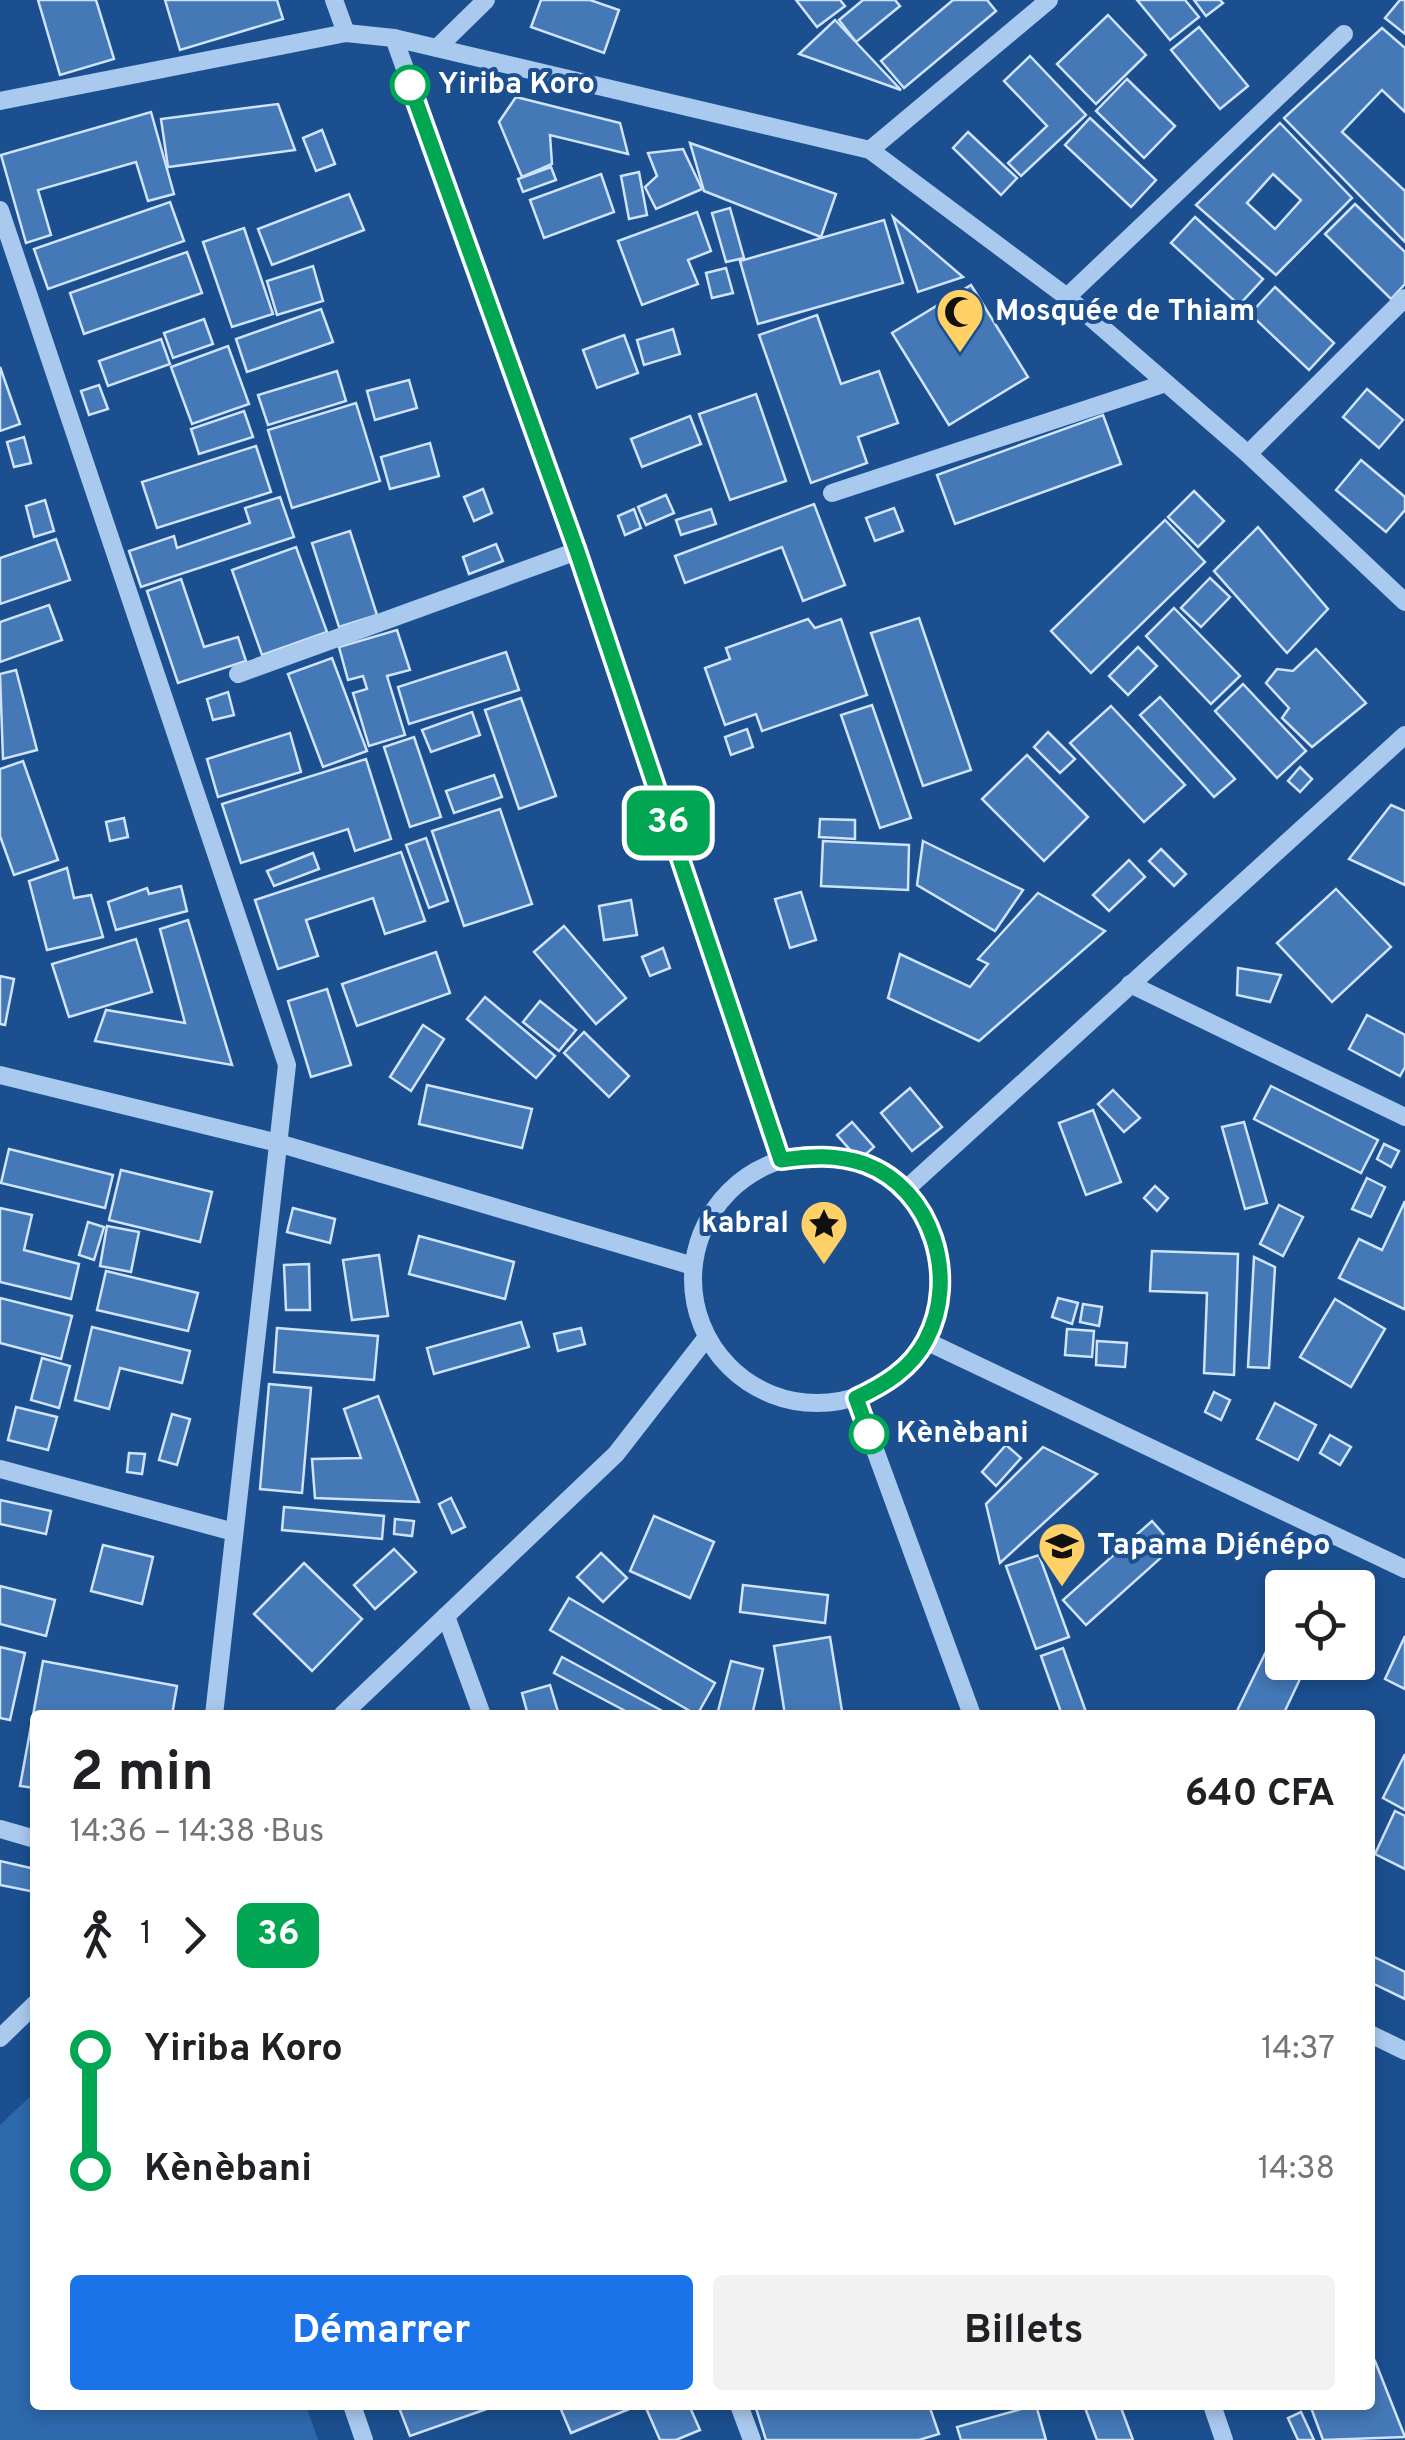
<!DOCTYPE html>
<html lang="fr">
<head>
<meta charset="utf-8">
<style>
	body { margin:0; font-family:Overpass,sans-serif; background:#f2f2f2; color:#202124; height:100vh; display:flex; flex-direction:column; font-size:38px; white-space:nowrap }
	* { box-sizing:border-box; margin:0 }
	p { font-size:32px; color:#757577 }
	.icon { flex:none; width:55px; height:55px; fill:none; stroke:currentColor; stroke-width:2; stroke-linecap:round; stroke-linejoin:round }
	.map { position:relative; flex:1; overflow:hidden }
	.panel { position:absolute; left:30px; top:1710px; width:1345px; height:700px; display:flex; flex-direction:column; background:#fff; border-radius:10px; box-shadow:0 5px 15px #0003 }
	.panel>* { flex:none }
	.badge { padding:0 20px; border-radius:15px; font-size:35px; line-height:65px }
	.buttons { position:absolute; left:1265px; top:1570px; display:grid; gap:20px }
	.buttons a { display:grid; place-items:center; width:110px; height:110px; border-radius:10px; background:#fff; box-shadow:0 5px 15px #0003; font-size:50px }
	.map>.badge { position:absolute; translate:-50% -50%; box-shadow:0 0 0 5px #fff }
	.legs { display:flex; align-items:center; gap:15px; height:110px; padding:0 40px; font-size:32px }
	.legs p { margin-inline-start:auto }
	.head { display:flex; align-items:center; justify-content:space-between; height:170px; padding:0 40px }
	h1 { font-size:55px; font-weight:700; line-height:75px }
	.action { display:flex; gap:20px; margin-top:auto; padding:20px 40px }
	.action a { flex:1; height:115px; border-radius:10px; background:#1a73e8; color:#fff; font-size:40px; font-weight:700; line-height:115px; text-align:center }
	.action a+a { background:#f2f2f2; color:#202124 }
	ul { padding:0 40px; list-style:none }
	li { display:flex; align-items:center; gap:35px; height:120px; font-size:38px }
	li i { display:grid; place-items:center; width:15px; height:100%; margin:0 12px; background:currentColor }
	li i::after { content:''; width:25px; height:25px; margin:-12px; border:8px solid; border-radius:50%; background:#fff }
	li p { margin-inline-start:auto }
	li:first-child i { background:linear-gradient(#0000 50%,currentColor 0) }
	li:last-child i { background:linear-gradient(currentColor 50%,#0000 0) }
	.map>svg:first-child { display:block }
</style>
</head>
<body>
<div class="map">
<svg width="1405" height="2440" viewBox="0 0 1405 2440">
	<rect width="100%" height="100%" fill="#1b4f8f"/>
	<!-- green -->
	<polygon fill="#2e69ad" points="35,2092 35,2405 306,2405 318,2440 0,2440 0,2125"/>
	<!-- building -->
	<g fill="#4478b7" stroke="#cfe3fa" stroke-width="2.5" fill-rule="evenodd">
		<polygon points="38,0 96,0 114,59 60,75"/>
		<polygon points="165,0 277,0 283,19 180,50"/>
		<polygon points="541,0 590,0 619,10 604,53 531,27"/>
		<polygon points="796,0 840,0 845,6 817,27"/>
		<polygon points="863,0 895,0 900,6 856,42 839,20"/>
		<polygon points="953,0 987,0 996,11 904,88 881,61"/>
		<polygon points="1137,0 1185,0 1199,17 1170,40"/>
		<polygon points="1194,0 1220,0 1223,3 1206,16"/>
		<polygon points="1400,0 1405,0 1405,34 1385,18"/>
		<polygon points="1108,15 1146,55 1096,104 1057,64"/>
		<polygon points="835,20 901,90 799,54"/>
		<polygon points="1199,27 1248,86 1220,109 1171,50"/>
		<polygon points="1382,28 1405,48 1405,112 1382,90 1342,132 1405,191 1405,242 1284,118"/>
		<polygon points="1030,56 1086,115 1021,176 1008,163 1047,126 1004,81"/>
		<polygon points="1127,79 1175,126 1144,158 1096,111"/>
		<polygon points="516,97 620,123 628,154 550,135 552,164 522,177 499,122"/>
		<polygon points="278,104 295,150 168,167 161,119"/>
		<polygon points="151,112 174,194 148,201 136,162 38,190 51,235 26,243 1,155"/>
		<polygon points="1090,118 1156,180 1131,207 1065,145"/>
		<path d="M1280 123 1352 198 1276 275 1196 205ZM1273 174 1301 200 1275 229 1247 203Z"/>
		<polygon points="322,130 335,164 316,171 303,138"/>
		<polygon points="968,132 1017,178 1001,195 953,148"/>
		<polygon points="690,143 836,194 821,237 704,191"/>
		<polygon points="683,149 702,189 656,209 645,187 657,176 648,153"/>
		<polygon points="551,167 556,180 523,192 518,179"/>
		<polygon points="639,172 647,215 629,219 621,176"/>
		<polygon points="601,174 614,212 544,238 530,200"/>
		<polygon points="349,194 364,230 272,265 258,229"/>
		<polygon points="170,202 184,241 48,289 34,249"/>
		<polygon points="1355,204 1405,252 1405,284 1391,299 1325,234"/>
		<polygon points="730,208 744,258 726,262 712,213"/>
		<polygon points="697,212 711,251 688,260 698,284 642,305 618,241"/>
		<polygon points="893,217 963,277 918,292"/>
		<polygon points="1195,217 1263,279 1239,305 1171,243"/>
		<polygon points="884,220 903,283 758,324 740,261"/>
		<polygon points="244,228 273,314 232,327 203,242"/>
		<polygon points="187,252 202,293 84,334 70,293"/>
		<polygon points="313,266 323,301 277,315 267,281"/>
		<polygon points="726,268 733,293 712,298 706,273"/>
		<polygon points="971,285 1028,377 949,425 892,333"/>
		<polygon points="1275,287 1334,343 1309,370 1250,314"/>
		<polygon points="321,309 333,342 247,372 236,339"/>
		<polygon points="817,315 841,384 879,371 898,423 858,437 867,463 811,483 759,335"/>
		<polygon points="204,319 213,344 173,358 164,333"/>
		<polygon points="673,329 680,354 644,365 637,340"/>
		<polygon points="624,335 638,373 597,388 583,350"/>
		<polygon points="161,339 170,364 108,386 99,361"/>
		<polygon points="228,346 249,404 192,424 171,367"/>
		<polygon points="0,367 20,424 0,431"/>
		<polygon points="337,371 346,401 268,425 258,395"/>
		<polygon points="409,380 417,408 375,420 367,391"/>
		<polygon points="99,385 108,409 89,415 81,391"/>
		<polygon points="1367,389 1403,420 1379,448 1343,417"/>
		<polygon points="756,394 786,481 730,500 699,414"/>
		<polygon points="356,403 380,481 292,508 268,430"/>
		<polygon points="244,411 253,437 199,454 191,429"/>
		<polygon points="1103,415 1121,464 955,524 937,475"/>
		<polygon points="690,416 701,444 642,467 631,439"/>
		<polygon points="24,437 31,463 14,467 7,442"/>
		<polygon points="430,443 439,476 390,489 381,457"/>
		<polygon points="256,446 271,492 157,528 142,482"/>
		<polygon points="1361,460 1405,497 1405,510 1386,532 1336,490"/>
		<polygon points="483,489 492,513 474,521 464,497"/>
		<polygon points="1194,491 1224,521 1198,547 1168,517"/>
		<polygon points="666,495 674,513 646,525 638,507"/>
		<polygon points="280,497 294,537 141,587 129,551 174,536 177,548 250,523 245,508"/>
		<polygon points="45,500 54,531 34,537 26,506"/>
		<polygon points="814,504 845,585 803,601 782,547 685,583 675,556"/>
		<polygon points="894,508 903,531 875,541 866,518"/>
		<polygon points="634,509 641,528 625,535 618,516"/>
		<polygon points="711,509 716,524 681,535 676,520"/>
		<polygon points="1165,520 1205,562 1091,673 1051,631"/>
		<polygon points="1258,527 1328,609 1287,653 1214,571"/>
		<polygon points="350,531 377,615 339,627 312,543"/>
		<polygon points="56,539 70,580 0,604 0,558"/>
		<polygon points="496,544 503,561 469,574 463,557"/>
		<polygon points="296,547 327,632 262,655 232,570"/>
		<polygon points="1210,578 1230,597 1201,627 1181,608"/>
		<polygon points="181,579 204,647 238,637 246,661 178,683 147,591"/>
		<polygon points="49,605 62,640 0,662 0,622"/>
		<polygon points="1174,608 1240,676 1211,704 1146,636"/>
		<polygon points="919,618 971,770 923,786 871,633"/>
		<polygon points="808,619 815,628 841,619 867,695 762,731 756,714 725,725 705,668 730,659 726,648"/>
		<polygon points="397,630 410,670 387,676 405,735 369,746 353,693 367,689 363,676 348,680 339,647"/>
		<polygon points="1138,647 1157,666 1128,695 1109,676"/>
		<polygon points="1316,649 1366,703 1312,747 1282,718 1289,708 1266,683 1277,669 1293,671"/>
		<polygon points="506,652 519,690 409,724 398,687"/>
		<polygon points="332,658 367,751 323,767 288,674"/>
		<polygon points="16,670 37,750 3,759 0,674"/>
		<polygon points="1243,684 1306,751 1277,778 1215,711"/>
		<polygon points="228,692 234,715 213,720 207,699"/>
		<polygon points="1160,697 1235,779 1214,797 1140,715"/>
		<polygon points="521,698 556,796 519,809 485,710"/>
		<polygon points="872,705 911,818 880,828 841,715"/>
		<polygon points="1111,706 1185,785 1144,822 1070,743"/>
		<polygon points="472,712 480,735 431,752 422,730"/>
		<polygon points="747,729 753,747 731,755 725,737"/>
		<polygon points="1048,732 1075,759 1060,773 1034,747"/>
		<polygon points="290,733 301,772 218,797 207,759"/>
		<polygon points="414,737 441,817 410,827 384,747"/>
		<polygon points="1027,755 1088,817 1044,861 982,799"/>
		<polygon points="366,759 391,839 355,851 348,829 241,863 222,804"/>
		<polygon points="23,761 58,860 14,875 0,836 0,769"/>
		<polygon points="1300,767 1312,779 1300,792 1288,781"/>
		<polygon points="494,775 502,797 454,813 446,791"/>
		<polygon points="1391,805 1405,811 1405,885 1349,859"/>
		<polygon points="500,809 532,904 464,926 432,831"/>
		<polygon points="124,818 128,837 110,841 106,822"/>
		<polygon points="820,819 855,820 855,839 819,837"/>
		<polygon points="426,838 448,901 429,908 406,845"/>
		<polygon points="823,841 909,845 908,890 821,886"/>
		<polygon points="923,841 1023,890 995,931 917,885"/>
		<polygon points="1161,849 1186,874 1174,886 1149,861"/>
		<polygon points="401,852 425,921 385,934 373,898 306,920 318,956 278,969 255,900"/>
		<polygon points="313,853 319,869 274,886 267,871"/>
		<polygon points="1129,860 1145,877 1109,911 1093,895"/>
		<polygon points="67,868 74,898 91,895 103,937 47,950 29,881"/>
		<polygon points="181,886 187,911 116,930 108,902 147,888 149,894"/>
		<polygon points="1336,889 1391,947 1332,1002 1277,943"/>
		<polygon points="801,892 816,940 790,948 775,899"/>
		<polygon points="1038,893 1105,931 979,1041 888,998 900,954 970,987 988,964 978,959"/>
		<polygon points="631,900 637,935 604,940 599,906"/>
		<polygon points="188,920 232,1065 95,1041 106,1010 185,1023 160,929"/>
		<polygon points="564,926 626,998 596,1024 534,952"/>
		<polygon points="136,939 152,992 69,1017 52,964"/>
		<polygon points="663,948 670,968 650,976 642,957"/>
		<polygon points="436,952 450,993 357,1026 342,984"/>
		<polygon points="1238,968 1281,975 1270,1002 1237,995"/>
		<polygon points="0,976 14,979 5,1025 0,1024"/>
		<polygon points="327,989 351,1065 311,1077 288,1001"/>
		<polygon points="485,997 555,1056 536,1078 467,1019"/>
		<polygon points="540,1001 576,1030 559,1051 523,1022"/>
		<polygon points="1367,1015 1405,1035 1405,1067 1400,1076 1349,1049"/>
		<polygon points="423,1025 444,1039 411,1091 390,1077"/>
		<polygon points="584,1032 629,1076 609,1097 564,1053"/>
		<polygon points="427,1085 532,1109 522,1148 419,1124"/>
		<polygon points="1271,1086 1378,1140 1361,1173 1254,1119"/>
		<polygon points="910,1088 942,1127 912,1151 881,1113"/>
		<polygon points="1113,1090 1140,1118 1124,1132 1098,1104"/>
		<polygon points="1093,1110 1121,1182 1086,1195 1059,1123"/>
		<polygon points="852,1122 874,1147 859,1160 837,1135"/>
		<polygon points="1244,1122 1267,1203 1245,1209 1222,1127"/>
		<polygon points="1384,1144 1399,1151 1391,1167 1377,1159"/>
		<polygon points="9,1149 113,1175 105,1208 1,1183"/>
		<polygon points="121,1170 212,1192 200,1242 109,1220"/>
		<polygon points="1367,1178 1385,1187 1371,1217 1352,1209"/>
		<polygon points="1155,1186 1168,1198 1157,1211 1144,1198"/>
		<polygon points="1405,1201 1405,1307 1404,1309 1339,1278 1359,1239 1382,1250"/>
		<polygon points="1279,1205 1303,1217 1283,1256 1260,1244"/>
		<polygon points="0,1208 32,1215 24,1250 79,1264 71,1299 0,1282"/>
		<polygon points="293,1208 335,1219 330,1243 287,1232"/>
		<polygon points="88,1222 104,1227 94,1260 79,1255"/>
		<polygon points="107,1226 139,1232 131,1272 100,1266"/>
		<polygon points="419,1236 514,1262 505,1299 409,1274"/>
		<polygon points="1152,1251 1238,1254 1234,1375 1204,1373 1207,1293 1150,1291"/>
		<polygon points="379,1255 388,1316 352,1320 343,1260"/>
		<polygon points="1254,1257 1275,1267 1269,1368 1248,1367"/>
		<polygon points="309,1264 310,1310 286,1310 284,1265"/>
		<polygon points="106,1271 198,1293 188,1331 97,1310"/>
		<polygon points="0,1298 72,1316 61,1359 0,1343"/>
		<polygon points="1058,1298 1078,1303 1072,1324 1052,1317"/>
		<polygon points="1335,1299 1385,1329 1351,1387 1300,1357"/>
		<polygon points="1083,1304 1102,1307 1099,1326 1080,1322"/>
		<polygon points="521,1322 529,1347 434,1374 427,1348"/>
		<polygon points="92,1327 190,1351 182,1383 120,1368 109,1409 75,1400"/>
		<polygon points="277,1328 378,1336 374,1380 274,1372"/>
		<polygon points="581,1328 585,1344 558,1351 554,1334"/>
		<polygon points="1067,1329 1094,1331 1092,1357 1065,1355"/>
		<polygon points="1097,1341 1127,1343 1125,1367 1096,1365"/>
		<polygon points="42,1358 70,1366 59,1408 31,1400"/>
		<polygon points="269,1384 311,1388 302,1493 260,1489"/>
		<polygon points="1214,1392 1230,1400 1221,1420 1205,1412"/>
		<polygon points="378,1396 419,1502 315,1498 312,1459 361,1458 344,1409"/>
		<polygon points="1275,1403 1316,1425 1298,1460 1257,1439"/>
		<polygon points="16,1407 57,1417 48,1450 8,1440"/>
		<polygon points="172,1414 190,1419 177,1465 159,1460"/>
		<polygon points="1330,1435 1351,1447 1340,1465 1320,1453"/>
		<polygon points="1006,1445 1021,1458 996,1486 982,1472"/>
		<polygon points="1043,1447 1097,1474 1000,1563 986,1504"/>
		<polygon points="129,1453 145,1454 142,1474 127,1472"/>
		<polygon points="451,1498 465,1527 452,1533 439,1504"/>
		<polygon points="0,1500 51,1511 46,1534 0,1524"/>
		<polygon points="284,1507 384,1516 382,1539 282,1530"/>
		<polygon points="654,1516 714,1542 690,1598 630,1571"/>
		<polygon points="395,1519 414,1521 412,1536 394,1534"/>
		<polygon points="1152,1521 1174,1546 1086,1625 1063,1600"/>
		<polygon points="103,1545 153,1557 142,1604 91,1591"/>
		<polygon points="394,1549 416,1572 375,1609 354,1585"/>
		<polygon points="601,1553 627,1578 603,1602 577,1577"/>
		<polygon points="1039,1555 1069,1637 1036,1649 1006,1566"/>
		<polygon points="304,1563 362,1619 312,1671 254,1614"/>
		<polygon points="743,1585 828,1595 825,1623 740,1612"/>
		<polygon points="0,1586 55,1600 46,1636 0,1624"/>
		<polygon points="569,1598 715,1683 697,1715 550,1630"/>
		<polygon points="1282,1619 1282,1662 1308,1662 1283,1715 1235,1715"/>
		<polygon points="1405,1636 1405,1689 1385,1679"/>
		<polygon points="830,1637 842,1711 785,1715 774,1646"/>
		<polygon points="0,1647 25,1653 10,1720 0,1718"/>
		<polygon points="1063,1648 1086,1712 1078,1715 1062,1715 1041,1656"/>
		<polygon points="562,1657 670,1715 633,1715 554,1673"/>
		<polygon points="43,1661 177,1686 172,1715 35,1715 35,1788 20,1786"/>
		<polygon points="731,1661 763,1669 752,1715 717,1715"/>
		<polygon points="550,1685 559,1715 528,1715 522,1693"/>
		<polygon points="1405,1754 1405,1810 1383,1798"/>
		<polygon points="1395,1811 1405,1816 1405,1869 1375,1854"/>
		<polygon points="0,1861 35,1869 35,1892 0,1885"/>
		<polygon points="1370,1955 1405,1972 1405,1999 1370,1982"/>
		<polygon points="1375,2361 1405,2437 1323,2440 1310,2405 1370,2405 1370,2363"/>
		<polygon points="398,2405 498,2405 410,2436"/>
		<polygon points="559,2405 633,2405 634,2407 571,2433"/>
		<polygon points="655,2405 689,2405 700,2430 676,2440 660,2440 646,2408"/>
		<polygon points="755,2405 929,2405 939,2434 919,2440 766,2440"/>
		<polygon points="1036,2405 1046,2440 961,2440 957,2427"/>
		<polygon points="1084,2405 1120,2405 1133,2440 1097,2440"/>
		<polygon points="1301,2412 1314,2440 1298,2440 1288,2418"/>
	</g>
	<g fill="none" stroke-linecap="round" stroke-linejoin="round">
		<!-- minor -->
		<g stroke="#a9c9ee" stroke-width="18">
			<polyline points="334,0 346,33"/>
			<polyline points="394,38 577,551 781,1160"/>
			<polyline points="437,48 486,0"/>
			<polyline points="0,101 346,33 394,38 870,150 1067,297 1248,454 1405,602"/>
			<polyline points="870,150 1049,0"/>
			<polyline points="0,210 287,1065 214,1715"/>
			<polyline points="1067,297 1344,34"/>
			<polyline points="1248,454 1405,298"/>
			<polyline points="832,493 1166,383"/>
			<polyline points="238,674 577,551"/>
			<polyline points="1130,984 1405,1117"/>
			<polyline points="0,1075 278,1143 693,1266"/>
			<circle cx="817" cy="1279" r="124"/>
			<polyline points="904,1191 1405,735"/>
			<polyline points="926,1341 1405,1569"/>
			<polyline points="856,1398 972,1715"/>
			<polyline points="0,1469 234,1532"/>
			<polyline points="446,1616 482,1715"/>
			<polyline points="342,1715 616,1454 707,1337"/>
			<polyline points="0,1829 35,1839"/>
			<polyline points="1370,2034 1405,2051"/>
			<polyline points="0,2038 35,2004"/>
			<polyline points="352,2405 364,2440"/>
			<polyline points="739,2405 752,2440"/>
			<polyline points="1212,2405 1224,2440"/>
		</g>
	</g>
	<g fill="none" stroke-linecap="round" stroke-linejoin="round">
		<!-- line-1 casing -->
		<g stroke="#fff" stroke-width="22">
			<path id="line-1" d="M410 85 577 551 781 1160C811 1156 836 1154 865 1164 933 1189 959 1279 926 1340 911 1369 884 1385 856 1398L869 1434"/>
		</g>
		<!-- line-1 -->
		<use href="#line-1" stroke="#00a651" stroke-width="15"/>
	</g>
	<!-- icons -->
	<defs>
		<g id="mosque-pin" transform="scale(2.5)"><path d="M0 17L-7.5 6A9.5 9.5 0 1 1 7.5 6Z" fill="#ffd166" stroke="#1b4f8f"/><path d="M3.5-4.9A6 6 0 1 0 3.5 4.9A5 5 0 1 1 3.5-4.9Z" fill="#111"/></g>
		<g id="sight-pin" transform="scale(2.5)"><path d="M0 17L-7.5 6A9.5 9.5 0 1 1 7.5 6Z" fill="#ffd166" stroke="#1b4f8f"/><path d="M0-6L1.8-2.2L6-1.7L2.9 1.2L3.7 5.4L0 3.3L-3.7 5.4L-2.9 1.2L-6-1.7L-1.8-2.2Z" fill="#111"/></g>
		<g id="school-pin" transform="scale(2.5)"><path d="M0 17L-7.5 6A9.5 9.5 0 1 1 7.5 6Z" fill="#ffd166" stroke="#1b4f8f"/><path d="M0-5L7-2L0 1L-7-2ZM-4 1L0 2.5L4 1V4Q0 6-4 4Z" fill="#111"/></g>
	</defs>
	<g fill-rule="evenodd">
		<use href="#mosque-pin" x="960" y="312"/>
		<use href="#sight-pin" x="824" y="1224"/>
		<use href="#school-pin" x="1062" y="1546"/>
	</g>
	<!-- markers -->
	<g fill="#fff" stroke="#00a651" stroke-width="5">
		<circle cx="410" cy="85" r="18"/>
		<circle cx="869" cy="1434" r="18"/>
	</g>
	<g text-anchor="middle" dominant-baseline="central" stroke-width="8" stroke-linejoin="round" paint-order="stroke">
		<!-- stop labels -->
		<g font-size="30" font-weight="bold" fill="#fff" stroke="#1b4f8f" text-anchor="start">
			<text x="438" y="85">Yiriba Koro</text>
			<text x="896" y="1434">Kènèbani</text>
		</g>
		<!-- poi labels -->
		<g font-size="30" font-weight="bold" fill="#fff" stroke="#1b4f8f" text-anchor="start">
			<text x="995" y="312">Mosquée de Thiam</text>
			<text x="789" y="1224" text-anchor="end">kabral</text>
			<text x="1097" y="1546">Tapama Djénépo</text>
		</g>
	</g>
</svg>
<div class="buttons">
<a><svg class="icon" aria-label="locate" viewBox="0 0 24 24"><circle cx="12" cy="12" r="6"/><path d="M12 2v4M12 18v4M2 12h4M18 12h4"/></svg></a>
</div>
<b class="badge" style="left:668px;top:823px;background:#00a651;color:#fff">36</b>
<section class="panel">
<div class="head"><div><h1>2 min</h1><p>14:36 – 14:38 · Bus</p></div><b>640 CFA</b></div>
<div class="legs"><svg class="icon" aria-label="walk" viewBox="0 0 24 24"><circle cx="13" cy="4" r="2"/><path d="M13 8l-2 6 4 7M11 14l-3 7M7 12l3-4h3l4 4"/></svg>1<svg class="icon" aria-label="forward" viewBox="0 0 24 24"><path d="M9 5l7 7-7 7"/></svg><b class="badge" style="background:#00a651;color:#fff">36</b></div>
<ul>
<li><i style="color:#00a651"></i><b>Yiriba Koro</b><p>14:37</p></li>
<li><i style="color:#00a651"></i><b>Kènèbani</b><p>14:38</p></li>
</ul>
<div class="action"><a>Démarrer</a><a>Billets</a></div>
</section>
</div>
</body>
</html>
